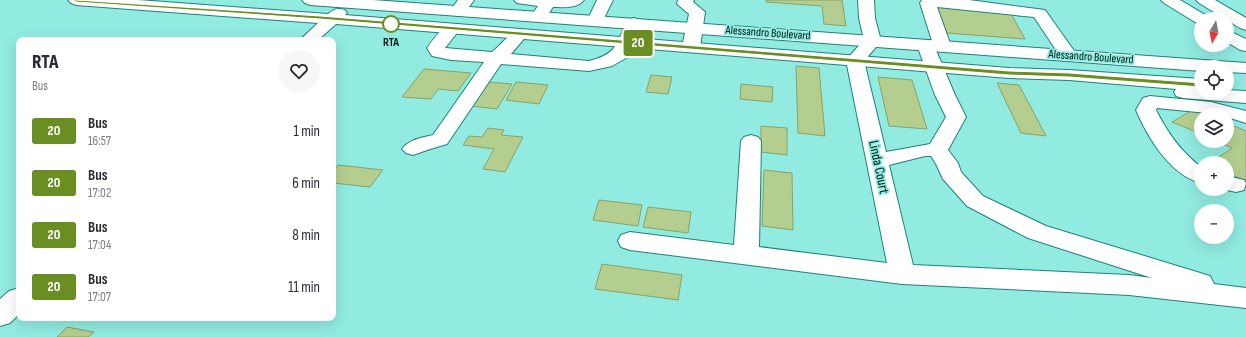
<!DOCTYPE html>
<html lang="en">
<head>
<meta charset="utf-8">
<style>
	body { margin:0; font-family:"Sofia Sans Condensed",sans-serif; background:#f7f7f7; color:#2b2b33; height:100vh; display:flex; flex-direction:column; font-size:15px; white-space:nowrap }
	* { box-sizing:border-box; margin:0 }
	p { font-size:13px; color:#7c7c81 }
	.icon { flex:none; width:22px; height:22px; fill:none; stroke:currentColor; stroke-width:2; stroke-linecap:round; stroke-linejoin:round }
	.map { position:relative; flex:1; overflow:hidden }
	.side { position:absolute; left:16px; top:37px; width:320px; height:284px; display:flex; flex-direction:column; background:#fff; border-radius:8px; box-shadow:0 4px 16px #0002 }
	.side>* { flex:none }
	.badge { padding:0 8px; border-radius:3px; font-size:14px; line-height:26px }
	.needle { width:26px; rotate:190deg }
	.tools { position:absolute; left:1194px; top:12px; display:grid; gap:8px }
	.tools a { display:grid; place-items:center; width:40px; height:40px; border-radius:50%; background:#fff; box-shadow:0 4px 16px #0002; font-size:20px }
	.map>.badge { position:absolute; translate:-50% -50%; box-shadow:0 0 0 2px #fff }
	.round { display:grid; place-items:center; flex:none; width:42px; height:42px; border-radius:21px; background:#f7f7f7 }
	.head { display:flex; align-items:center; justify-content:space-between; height:68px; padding:0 16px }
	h1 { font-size:19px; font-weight:800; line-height:30px }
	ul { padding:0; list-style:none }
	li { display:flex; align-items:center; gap:12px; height:52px; padding:0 16px }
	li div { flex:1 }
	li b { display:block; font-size:15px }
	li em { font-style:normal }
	li .badge { min-width:44px; font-weight:700; text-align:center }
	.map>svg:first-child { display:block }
</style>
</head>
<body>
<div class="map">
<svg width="1246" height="337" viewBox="0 0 1246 337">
	<rect width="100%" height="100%" fill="#91ebe1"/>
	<!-- building -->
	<g fill="#b4ce90" stroke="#8aa266">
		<polygon points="766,0 842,0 846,26 824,24 822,6 766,2"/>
		<polygon points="936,5 1009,10 1025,39 947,33"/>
		<polygon points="796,66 819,68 825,136 798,133"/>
		<polygon points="424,69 471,73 458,91 438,89 431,99 402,97"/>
		<polygon points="651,75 672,77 668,94 646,92"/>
		<polygon points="878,77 912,80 927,129 889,126"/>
		<polygon points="488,82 512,84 497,109 472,106"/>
		<polygon points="516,82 548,85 539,104 506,100"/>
		<polygon points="997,83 1019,85 1046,136 1021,133"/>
		<polygon points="741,84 773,87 772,102 740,99"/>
		<polygon points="1194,109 1208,115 1201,115 1201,134 1172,122"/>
		<polygon points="1227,123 1246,131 1246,181 1227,173 1227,163 1210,163 1232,148 1216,141 1227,141"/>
		<polygon points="761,126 787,128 787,155 761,152"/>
		<polygon points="488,128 504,130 501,135 523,137 505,172 483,169 494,149 463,145 469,136 482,137"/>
		<polygon points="338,165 383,170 370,187 333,183 333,171"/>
		<polygon points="764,170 792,173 793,230 762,226"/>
		<polygon points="599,200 642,205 638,226 593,220"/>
		<polygon points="648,207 691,212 688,233 643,227"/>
		<polygon points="602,264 682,275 678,300 595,289"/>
		<polygon points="67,327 94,332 88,337 57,337"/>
	</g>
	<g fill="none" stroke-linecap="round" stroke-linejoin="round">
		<!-- minor casing -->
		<g stroke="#1e827a" stroke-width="2">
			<g id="minor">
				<polygon points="458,0 474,0 464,14 458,16 452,14 450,11"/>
				<path d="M514 0H584C577 9 562 7 553 7L545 19 539 21 533 19 531 16 538 6 517 3Z"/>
				<polygon points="597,0 613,0 601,24 595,26 589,24 587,21"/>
				<polygon points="678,0 694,0 693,2 705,12 700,47 697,51 691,52 685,51 682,47 689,14 677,4"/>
				<path d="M858 0H874L875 18 881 41 864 61 886 152 930 144 946 117 935 95 917 45 919 41 925 40 931 41 933 44 920 3 922 0H969L1045 10 1077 55 1074 59 1068 60 1062 59 1034 17 937 7 951 46 948 50 942 51 936 50 935 48 955 95 966 117 948 150 958 163 961 172 983 196 1046 226 1210 276 1214 284 1246 288V308L1129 295 902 284 630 250 621 247 618 241 621 235 630 232 734 245 741 141 744 137 751 135 758 137 761 141 759 247 887 263 846 60 864 40 859 18ZM925 156H931L936 164 943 179 967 206 1028 238 1152 278 1129 275 913 265 889 165Z"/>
				<polygon points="1161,0 1180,0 1207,16 1209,19 1201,19 1201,24 1195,22 1164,3"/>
				<polygon points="1196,0 1215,0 1246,18 1246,30 1240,28 1199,3"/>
				<path d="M634 18 640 20 642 23 635 42 626 58 612 66 589 71 501 64 447 144 430 149 413 155 406 153 402 149C409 139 422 138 433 135L484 62 451 60 432 56 427 48C435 38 444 22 458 26L460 29 445 48 492 52C503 44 512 27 526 30L528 34 511 54 589 61C614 55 617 46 626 23L628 20Z"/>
				<polygon points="1227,30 1246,39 1246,51 1240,50 1227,42"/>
				<path d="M1150 96 1211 102 1246 111V123L1227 117V115L1157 108 1156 110C1167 132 1181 152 1201 167V183C1170 175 1148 138 1136 110L1143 98Z"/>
				<polygon points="1227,176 1244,180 1246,183 1244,190 1236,192 1223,189 1227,189"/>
			</g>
		</g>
		<!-- major casing -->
		<g stroke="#1e827a" stroke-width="2">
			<g id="major">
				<path d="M68 0H138L328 14C334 9 337 8 345 10L347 13 345 15 1009 68 1069 70 1201 79V93H1227V90L1246 91V103L1183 98 1176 96 1174 92 1176 89 1069 80 1009 78 336 24 318 40H300L318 23 76 5 71 3Z"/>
				<polygon points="302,0 373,0 1246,63 1246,73 1227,72 1227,67 1201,67 1201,71 310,5 305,3"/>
				<polygon points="19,288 19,314 10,323 0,326 0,299 9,291"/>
			</g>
		</g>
		<!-- minor -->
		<use href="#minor" fill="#fff" fill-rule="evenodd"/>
		<!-- major -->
		<use href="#major" fill="#fff" fill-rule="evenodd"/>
	</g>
	<!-- line -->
	<polygon fill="#6b8e23" stroke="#fff" points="73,0 76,0 320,16 1009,71 1069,73 1201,83 1204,85 1201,87 1069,77 1009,75 320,19 76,2"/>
	<!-- markers -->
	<circle fill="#fff" stroke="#6b8e23" stroke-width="2" cx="391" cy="24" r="8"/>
	<g text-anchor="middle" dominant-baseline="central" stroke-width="3.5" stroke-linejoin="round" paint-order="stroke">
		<!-- far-street labels -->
		<g font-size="12" fill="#001b18" stroke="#91ebe1">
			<text transform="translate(768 33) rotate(4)">Alessandro Boulevard</text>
			<text transform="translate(1091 57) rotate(4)">Alessandro Boulevard</text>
		</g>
		<!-- far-stop labels -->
		<g font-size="12" font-weight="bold" fill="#001b18" stroke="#91ebe1">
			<text x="391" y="42">RTA</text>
		</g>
		<!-- street labels -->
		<g font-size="14" fill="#001b18" stroke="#91ebe1">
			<text transform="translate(879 167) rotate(78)">Linda Court</text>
		</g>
	</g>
</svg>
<div class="tools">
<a><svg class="needle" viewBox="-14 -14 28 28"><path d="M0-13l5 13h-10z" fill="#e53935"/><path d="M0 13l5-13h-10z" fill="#7c7c81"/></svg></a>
<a><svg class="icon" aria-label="locate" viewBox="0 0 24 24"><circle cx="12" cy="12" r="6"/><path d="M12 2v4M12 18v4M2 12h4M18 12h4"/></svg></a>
<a><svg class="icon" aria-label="layers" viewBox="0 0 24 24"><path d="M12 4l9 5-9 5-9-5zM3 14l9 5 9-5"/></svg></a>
<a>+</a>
<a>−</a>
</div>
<b class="badge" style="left:638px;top:43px;background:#6b8e23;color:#fff">20</b>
<section class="side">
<div class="head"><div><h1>RTA</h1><p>Bus</p></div><a class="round"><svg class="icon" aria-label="heart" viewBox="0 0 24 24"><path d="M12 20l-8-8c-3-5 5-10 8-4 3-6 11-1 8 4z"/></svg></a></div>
<ul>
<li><span class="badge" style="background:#6b8e23;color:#fff">20</span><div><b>Bus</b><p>16:57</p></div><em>1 min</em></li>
<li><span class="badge" style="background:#6b8e23;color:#fff">20</span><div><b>Bus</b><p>17:02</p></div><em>6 min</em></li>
<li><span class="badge" style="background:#6b8e23;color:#fff">20</span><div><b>Bus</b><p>17:04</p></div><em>8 min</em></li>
<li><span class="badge" style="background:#6b8e23;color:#fff">20</span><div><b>Bus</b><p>17:07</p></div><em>11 min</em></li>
</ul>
</section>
</div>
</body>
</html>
